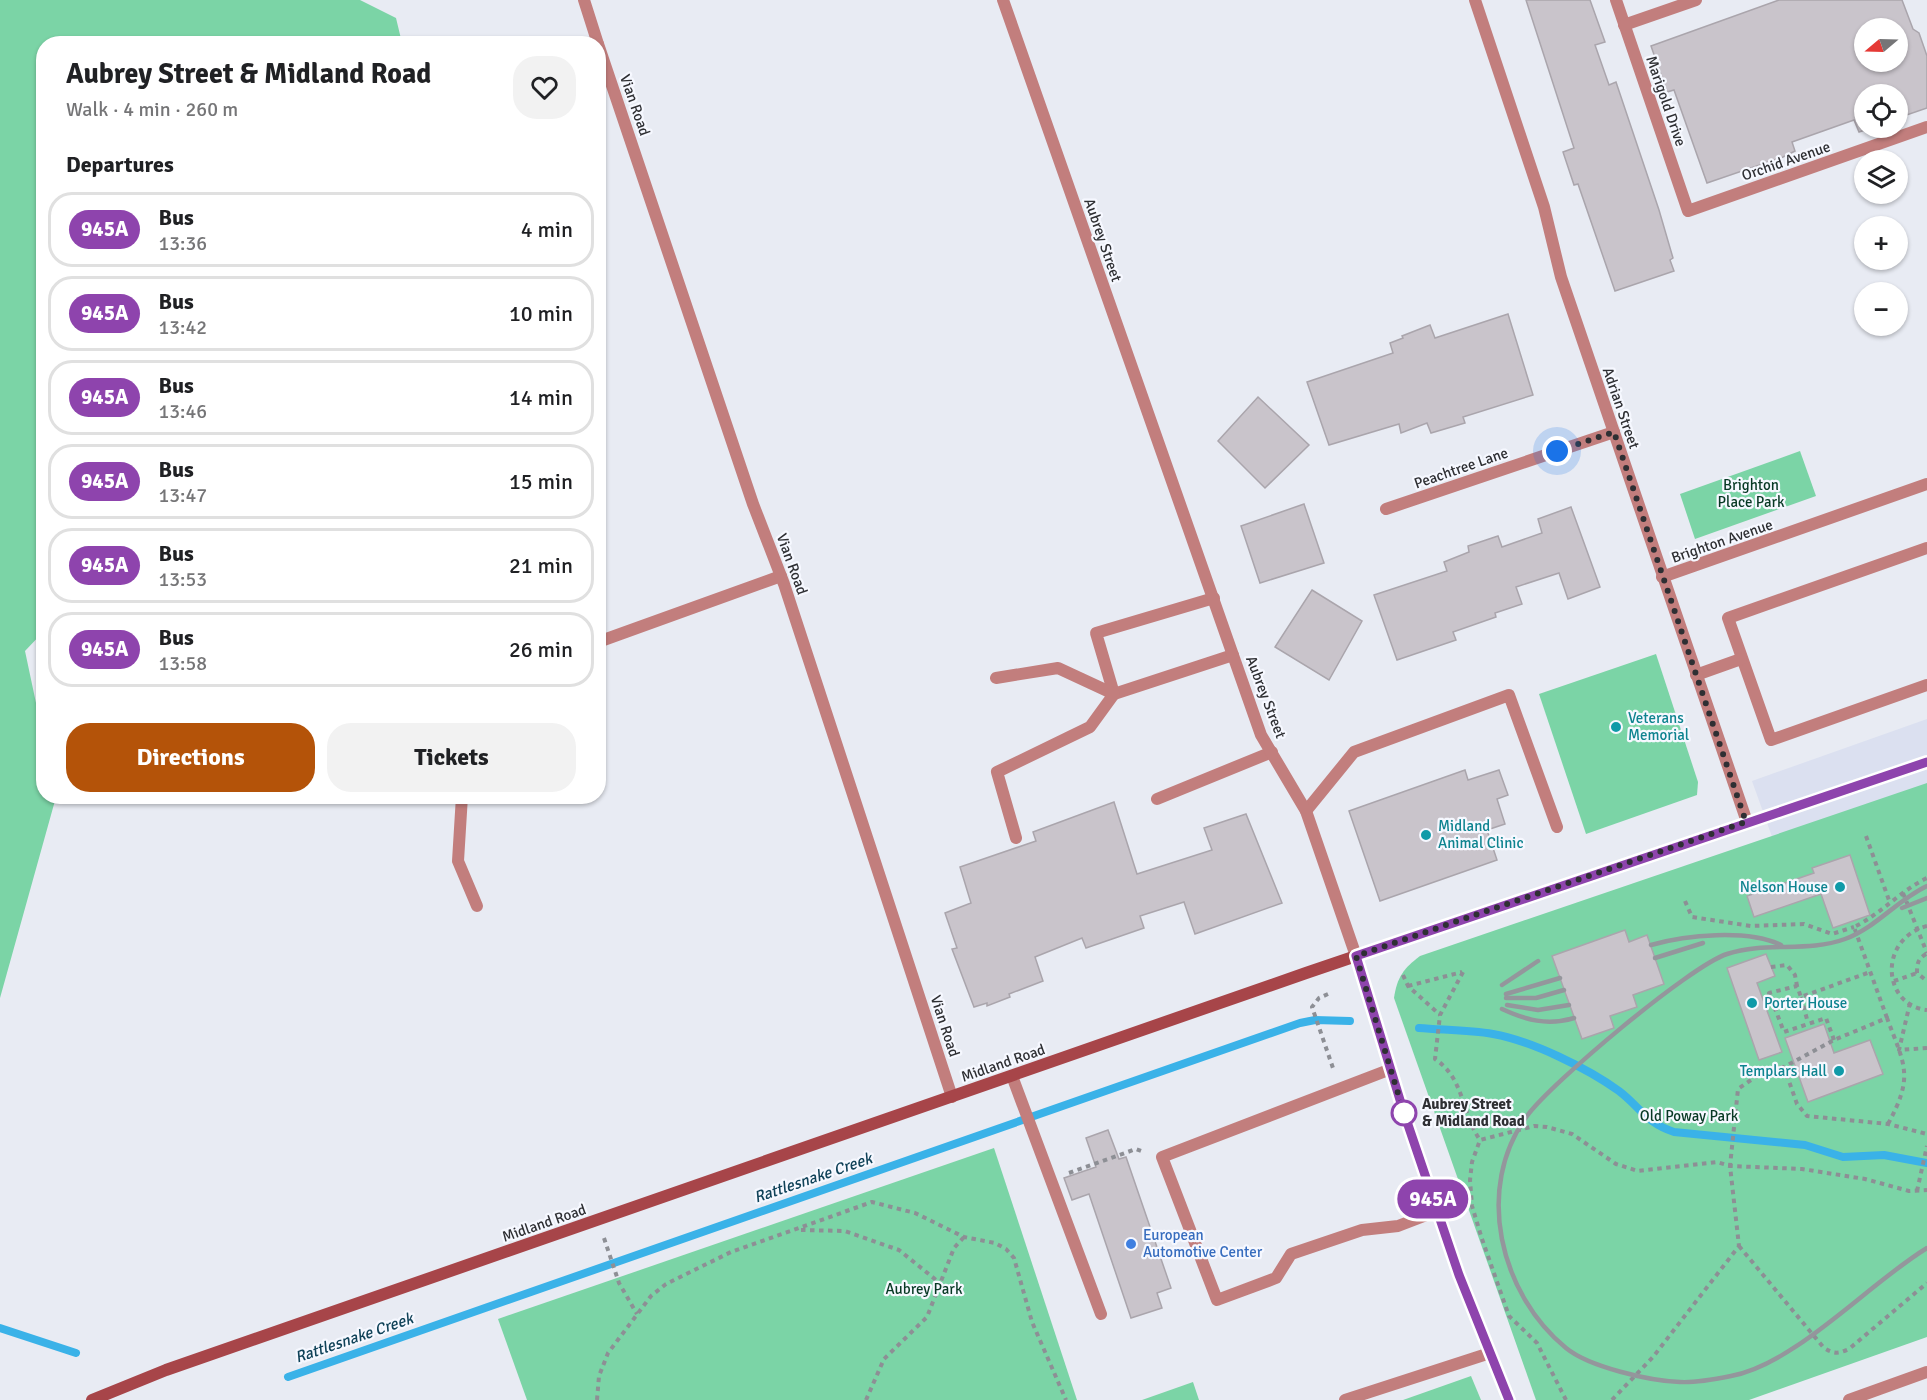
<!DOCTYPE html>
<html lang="en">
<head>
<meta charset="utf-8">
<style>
	body { margin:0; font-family:Signika,sans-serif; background:#f2f2f2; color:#202124; height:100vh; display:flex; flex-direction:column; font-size:22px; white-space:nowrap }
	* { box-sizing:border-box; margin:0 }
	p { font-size:20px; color:#757577 }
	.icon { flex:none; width:33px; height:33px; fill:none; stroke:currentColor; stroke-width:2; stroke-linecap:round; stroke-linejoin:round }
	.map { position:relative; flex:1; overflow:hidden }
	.side { position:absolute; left:36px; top:36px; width:570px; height:768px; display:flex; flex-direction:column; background:#fff; border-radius:24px; box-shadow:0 2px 4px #0004 }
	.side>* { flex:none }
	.badge { padding:0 12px; border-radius:20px; font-size:21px; line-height:39px }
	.needle { width:39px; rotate:251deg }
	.fabs { position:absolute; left:1854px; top:18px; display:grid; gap:12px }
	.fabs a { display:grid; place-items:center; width:54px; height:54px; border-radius:50%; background:#fff; box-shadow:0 2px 4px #0004; font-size:30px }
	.you { position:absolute; width:30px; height:30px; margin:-15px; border:4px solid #fff; border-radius:50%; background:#1a73e8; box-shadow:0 0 0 9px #1a73e833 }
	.map>.badge { position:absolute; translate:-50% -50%; box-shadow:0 0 0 3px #fff }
	h2 { padding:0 30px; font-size:22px; line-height:54px }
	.round { display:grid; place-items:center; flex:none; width:63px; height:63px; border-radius:24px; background:#f2f2f2 }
	.summary { display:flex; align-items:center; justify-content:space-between; height:102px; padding:0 30px }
	h1 { font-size:28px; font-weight:700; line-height:45px }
	.button { display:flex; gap:12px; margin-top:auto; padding:12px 30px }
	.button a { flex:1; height:69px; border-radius:24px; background:#b45309; color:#fff; font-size:24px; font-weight:700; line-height:69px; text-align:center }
	.button a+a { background:#f2f2f2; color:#202124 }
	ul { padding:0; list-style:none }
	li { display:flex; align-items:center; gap:18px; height:75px; margin:0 12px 9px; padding:0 18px; border:3px solid #e0e0e0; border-radius:24px }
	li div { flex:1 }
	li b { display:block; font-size:22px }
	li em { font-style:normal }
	li .badge { min-width:66px; font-weight:700; text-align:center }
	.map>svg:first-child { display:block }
</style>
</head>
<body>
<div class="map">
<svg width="1927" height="1400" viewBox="0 0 1927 1400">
	<rect width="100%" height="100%" fill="#e8ebf3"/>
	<!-- built -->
	<polygon fill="#dbe0f0" points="1927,719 1927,809 1780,859 1752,781"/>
	<!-- green -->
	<g fill="#7bd4a6">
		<polygon points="0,0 360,0 396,18 402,43 44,44 44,631 25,651 43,736 44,796 56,797 0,998"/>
		<polygon points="1800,451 1816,496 1695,539 1680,494"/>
		<polygon points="1656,654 1698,782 1697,795 1586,834 1539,694"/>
		<path d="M1927 783V1337L1749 1400H1536L1394 998C1397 977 1404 968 1420 956Z"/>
		<polygon points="994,1148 1077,1400 527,1400 498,1319"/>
		<polygon points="1471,1376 1481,1400 1403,1400"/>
		<polygon points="1193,1382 1199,1400 1142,1400"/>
	</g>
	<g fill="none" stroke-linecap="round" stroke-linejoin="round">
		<!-- stream -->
		<g stroke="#3ab2e8" stroke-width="8">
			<path d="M1419 1028C1443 1030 1469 1030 1493 1034 1532 1041 1587 1068 1619 1091 1640 1107 1646 1123 1674 1132L1805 1145 1843 1157 1884 1155 1927 1163"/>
			<polyline points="0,1328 76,1353"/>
			<polyline points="288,1377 1300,1023 1315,1020 1350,1021"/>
		</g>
	</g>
	<!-- building -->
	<g fill="#c9c4cb" stroke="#aaa5ac" stroke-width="1.5" fill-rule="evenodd">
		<polygon points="1526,0 1590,0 1605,42 1595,45 1609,85 1616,82 1659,210 1673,258 1670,260 1674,271 1615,291 1578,184 1574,185 1563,152 1574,148"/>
		<path d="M1779 0H1902L1913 29 1919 33 1927 56V108L1898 118V94H1864V128H1871L1859 132 1854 120 1792 142 1795 151 1783 157 1707 183 1674 90 1667 92 1651 46ZM1864 28H1898V62H1864Z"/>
		<polygon points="1508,314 1533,395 1463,417 1465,423 1431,433 1427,423 1401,433 1399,424 1329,445 1307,382 1393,353 1390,343 1403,338 1402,336 1430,325 1435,338"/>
		<polygon points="1258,397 1309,445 1265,488 1218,441"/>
		<polygon points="1304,504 1324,563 1260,583 1241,526"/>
		<polygon points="1571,507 1600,587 1568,599 1559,573 1516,587 1522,604 1495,613 1496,617 1453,632 1456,640 1397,660 1374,595 1447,571 1444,562 1469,552 1468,546 1498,536 1502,547 1542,533 1538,519"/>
		<polygon points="1312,590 1362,621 1329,680 1275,647"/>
		<polygon points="1465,770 1468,780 1499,770 1508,795 1497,799 1505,824 1487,830 1497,860 1380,901 1349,811"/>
		<polygon points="1114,802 1137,874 1212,850 1204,828 1246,814 1282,903 1195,934 1184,902 1140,916 1144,928 1086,948 1082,938 1035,957 1043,981 1009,994 1010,997 987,1006 987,1003 974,1007 952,949 957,948 945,913 971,903 960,867 1036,841 1033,832"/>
		<polygon points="1850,855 1870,915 1833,928 1821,894 1754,917 1747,896 1814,873 1812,868"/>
		<polygon points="1625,930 1629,942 1647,935 1664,984 1633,995 1637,1007 1610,1016 1614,1028 1582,1039 1552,956"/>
		<polygon points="1766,954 1775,976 1757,983 1782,1052 1759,1060 1727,968"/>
		<polygon points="1824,1024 1834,1053 1870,1040 1883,1074 1808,1102 1785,1038"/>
		<polygon points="1108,1130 1119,1159 1126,1157 1171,1288 1157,1293 1162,1308 1131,1318 1089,1194 1072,1200 1064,1178 1096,1167 1086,1138"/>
	</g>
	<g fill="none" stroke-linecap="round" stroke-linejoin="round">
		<!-- path -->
		<g stroke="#8d8f95" stroke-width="4" stroke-dasharray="4.5 4.5" stroke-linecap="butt">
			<polyline points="1866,836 1890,903"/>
			<polyline points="1903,893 1927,953"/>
			<polyline points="1685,901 1692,917 1751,926 1804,924 1832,934 1854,927"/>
			<path d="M1927 926C1878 939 1882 1005 1927 1010"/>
			<path d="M1926 954C1918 959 1917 963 1917 973L1927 981"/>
			<polyline points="1771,967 1787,965 1795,975 1797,986"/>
			<path d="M1463 972 1440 1015 1435 1059C1465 1079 1461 1113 1480 1140"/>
			<polyline points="1403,975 1408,986 1440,1015"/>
			<polyline points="1894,981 1917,973"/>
			<polyline points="1408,986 1462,972"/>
			<polyline points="1328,994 1319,998 1312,1007 1334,1071"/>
			<polyline points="1801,997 1808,1023"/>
			<polyline points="1910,1003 1899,1050 1927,1048"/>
			<path d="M1887 1018 1854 927C1881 914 1900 891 1927 878"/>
			<polyline points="1834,1040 1826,1018 1784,1032 1769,993 1797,986 1801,997 1870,972"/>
			<path d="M1888 1124C1914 1076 1905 1066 1887 1018L1834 1040 1784 1067 1797 1104 1807 1116 1888 1124 1927 1134"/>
			<polyline points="1069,1173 1136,1149 1144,1152"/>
			<polyline points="1917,1191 1927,1146"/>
			<polyline points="801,1230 845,1231 899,1250 941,1284"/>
			<polyline points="604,1238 619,1283 637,1314"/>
			<path d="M1739 1246 1824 1348C1834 1354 1838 1354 1849 1349L1927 1283"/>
			<polyline points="597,1400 599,1376 608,1353 651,1296 666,1284 731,1252 872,1202 915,1213 964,1237 995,1243 1006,1249 1014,1258 1032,1322 1066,1400"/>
			<polyline points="866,1400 884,1359 927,1317 954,1248 964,1237"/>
			<polyline points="1566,1400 1537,1343 1509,1316 1482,1239 1472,1206 1470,1180 1472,1162 1480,1140 1534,1126 1547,1127 1572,1134 1616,1164 1638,1171 1717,1162 1730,1166 1802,1169 1865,1179 1909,1191 1927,1190"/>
			<polyline points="1612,1400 1653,1357 1739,1246 1730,1166 1738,1089 1761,1073 1784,1067"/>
		</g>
		<!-- service -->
		<g stroke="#c27e7d" stroke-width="12">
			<polyline points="1616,0 1688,211 1927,127"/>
			<polyline points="1624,25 1696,0"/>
			<polyline points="1927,548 1728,618 1771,740 1927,685"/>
			<polyline points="1214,598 1096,633 1114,694 1233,655"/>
			<polyline points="598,642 781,576"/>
			<polyline points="1696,675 1741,659"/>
			<polyline points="996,678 1058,668 1114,694 1090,727 997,772 1016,838"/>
			<polyline points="462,796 458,861 477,906"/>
			<polyline points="1157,799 1272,752"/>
			<polyline points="1306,811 1354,752 1509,695 1557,827"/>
			<polyline points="1391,1069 1162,1157 1217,1300 1276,1278 1291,1254 1362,1230 1398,1226 1437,1211"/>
			<polyline points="1012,1076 1101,1314"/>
			<polyline points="1345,1400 1490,1353"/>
			<polyline points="1849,1400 1927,1372"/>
		</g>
		<!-- minor -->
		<g stroke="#c27e7d" stroke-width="12">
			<polyline points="584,0 598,44"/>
			<polyline points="1003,0 1261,735 1306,811 1356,956"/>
			<polyline points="1475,0 1544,207 1561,277 1747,822"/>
			<polyline points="598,44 753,504 784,584 952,1097"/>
			<polyline points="1386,509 1614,432"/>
			<polyline points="1662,577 1927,484"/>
		</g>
		<!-- tertiary -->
		<polyline stroke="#c27e7d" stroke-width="12" points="1356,956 1404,1113 1459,1275 1509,1400"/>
		<!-- secondary -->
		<polyline stroke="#a74549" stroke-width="12" points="92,1400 166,1370 1306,973 1927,762"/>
		<!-- rail -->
		<g stroke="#94969c" stroke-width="4.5">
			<path d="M1927 886C1897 900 1877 927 1845 939 1807 953 1766 941 1727 954 1690 966 1551 1083 1527 1116 1474 1188 1500 1294 1566 1348 1589 1367 1650 1381 1680 1382 1696 1383 1716 1379 1731 1376 1796 1364 1869 1283 1927 1248"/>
			<polyline points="1902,908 1927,898"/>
			<path d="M1651 945C1686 935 1747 929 1781 945"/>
			<polyline points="1655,958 1703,943"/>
			<polyline points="1502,985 1538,961"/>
			<polyline points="1506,994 1560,978"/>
			<polyline points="1506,998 1536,998 1564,990"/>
			<polyline points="1507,1005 1538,1010 1569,1005"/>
			<path d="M1502 1009C1526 1020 1547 1026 1574 1018"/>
		</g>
	</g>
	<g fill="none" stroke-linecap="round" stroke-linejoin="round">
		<!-- line casing -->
		<g stroke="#fff" stroke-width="14">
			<polyline id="line" points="1509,1400 1459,1275 1404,1113 1356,956 1927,762"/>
		</g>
		<!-- line -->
		<use href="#line" stroke="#8e44ad" stroke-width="9"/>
		<!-- walk -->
		<polyline stroke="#2e2f33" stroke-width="6" stroke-dasharray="0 10.8" points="1404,1113 1356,956 1746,822 1614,432 1557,451"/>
	</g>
	<!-- markers -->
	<g fill="#0f9aa8" stroke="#f6f8ff" stroke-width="2">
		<circle cx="1616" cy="727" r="6"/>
		<circle cx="1426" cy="835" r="6"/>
		<circle cx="1840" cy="887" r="6"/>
		<circle cx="1752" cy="1003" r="6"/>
		<circle cx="1839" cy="1071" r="6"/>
	</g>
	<circle fill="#fff" stroke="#8e44ad" stroke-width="3" cx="1404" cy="1113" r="12"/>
	<circle fill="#3f7fe0" stroke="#f6f8ff" stroke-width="2" cx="1131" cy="1244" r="6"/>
	<g text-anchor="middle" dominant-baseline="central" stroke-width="4.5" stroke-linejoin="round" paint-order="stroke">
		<!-- street labels -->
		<g font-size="15" fill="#2e2f33" stroke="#f6f8ff">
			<text transform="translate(1666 101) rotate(71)">Marigold Drive</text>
			<text transform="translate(635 105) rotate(71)">Vian Road</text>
			<text transform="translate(1786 161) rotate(-19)">Orchid Avenue</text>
			<text transform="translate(1103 240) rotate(71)">Aubrey Street</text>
			<text transform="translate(1621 408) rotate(71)">Adrian Street</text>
			<text transform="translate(1461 468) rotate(-19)">Peachtree Lane</text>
			<text transform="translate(1722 541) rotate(-19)">Brighton Avenue</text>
			<text transform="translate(792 564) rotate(70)">Vian Road</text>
			<text transform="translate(1266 697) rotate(69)">Aubrey Street</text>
			<text transform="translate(945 1026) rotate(72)">Vian Road</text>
			<text transform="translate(1003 1063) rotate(-19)">Midland Road</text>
			<text transform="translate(544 1223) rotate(-19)">Midland Road</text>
		</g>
		<!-- park labels -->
		<g font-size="15" fill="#073924" stroke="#f6f8ff">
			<text x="1751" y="485">Brighton<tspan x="1751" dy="17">Place Park</tspan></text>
			<text x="1689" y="1116">Old Poway Park</text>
			<text x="924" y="1289">Aubrey Park</text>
		</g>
		<!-- culture labels -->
		<g font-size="15" fill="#0d838f" stroke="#f6f8ff" text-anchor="start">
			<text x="1628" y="718">Veterans<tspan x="1628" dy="17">Memorial</tspan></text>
			<text x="1438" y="826">Midland<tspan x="1438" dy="17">Animal Clinic</tspan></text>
			<text x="1828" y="887" text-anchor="end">Nelson House</text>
			<text x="1764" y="1003">Porter House</text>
			<text x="1827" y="1071" text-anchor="end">Templars Hall</text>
		</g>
		<!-- stop labels -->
		<g font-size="15" font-weight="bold" fill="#2e2f33" stroke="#f6f8ff" text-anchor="start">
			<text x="1422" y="1104">Aubrey Street<tspan x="1422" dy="17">&amp; Midland Road</tspan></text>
		</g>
		<!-- shop labels -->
		<g font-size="15" fill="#366cbe" stroke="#f6f8ff" text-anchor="start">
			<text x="1143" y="1235">European<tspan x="1143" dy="17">Automotive Center</tspan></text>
		</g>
		<!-- water labels -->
		<g font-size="16" font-style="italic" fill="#104258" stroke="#f6f8ff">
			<text transform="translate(813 1178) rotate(-19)">Rattlesnake Creek</text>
			<text transform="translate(354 1338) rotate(-19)">Rattlesnake Creek</text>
		</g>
	</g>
</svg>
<div class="fabs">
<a><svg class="needle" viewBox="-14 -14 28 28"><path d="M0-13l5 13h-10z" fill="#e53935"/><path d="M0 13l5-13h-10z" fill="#757577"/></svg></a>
<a><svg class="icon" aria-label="locate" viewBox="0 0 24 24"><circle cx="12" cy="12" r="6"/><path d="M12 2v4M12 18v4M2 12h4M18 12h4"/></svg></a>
<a><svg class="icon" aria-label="layers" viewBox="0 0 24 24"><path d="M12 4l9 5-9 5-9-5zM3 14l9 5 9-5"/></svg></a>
<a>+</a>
<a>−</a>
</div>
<div class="you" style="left:1557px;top:451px"></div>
<b class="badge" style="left:1433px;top:1199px;background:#8e44ad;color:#fff">945A</b>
<section class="side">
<div class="summary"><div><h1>Aubrey Street &amp; Midland Road</h1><p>Walk · 4 min · 260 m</p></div><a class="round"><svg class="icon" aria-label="heart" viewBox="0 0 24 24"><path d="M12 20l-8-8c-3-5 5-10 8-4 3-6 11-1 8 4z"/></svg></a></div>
<h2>Departures</h2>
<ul>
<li><span class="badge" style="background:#8e44ad;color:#fff">945A</span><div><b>Bus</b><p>13:36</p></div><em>4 min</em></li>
<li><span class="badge" style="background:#8e44ad;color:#fff">945A</span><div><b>Bus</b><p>13:42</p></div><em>10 min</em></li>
<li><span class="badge" style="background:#8e44ad;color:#fff">945A</span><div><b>Bus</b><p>13:46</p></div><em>14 min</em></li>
<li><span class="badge" style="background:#8e44ad;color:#fff">945A</span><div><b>Bus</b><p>13:47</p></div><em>15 min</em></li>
<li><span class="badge" style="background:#8e44ad;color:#fff">945A</span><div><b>Bus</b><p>13:53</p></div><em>21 min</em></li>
<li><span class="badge" style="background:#8e44ad;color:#fff">945A</span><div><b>Bus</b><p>13:58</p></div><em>26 min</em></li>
</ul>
<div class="button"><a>Directions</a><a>Tickets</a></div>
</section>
</div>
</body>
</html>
